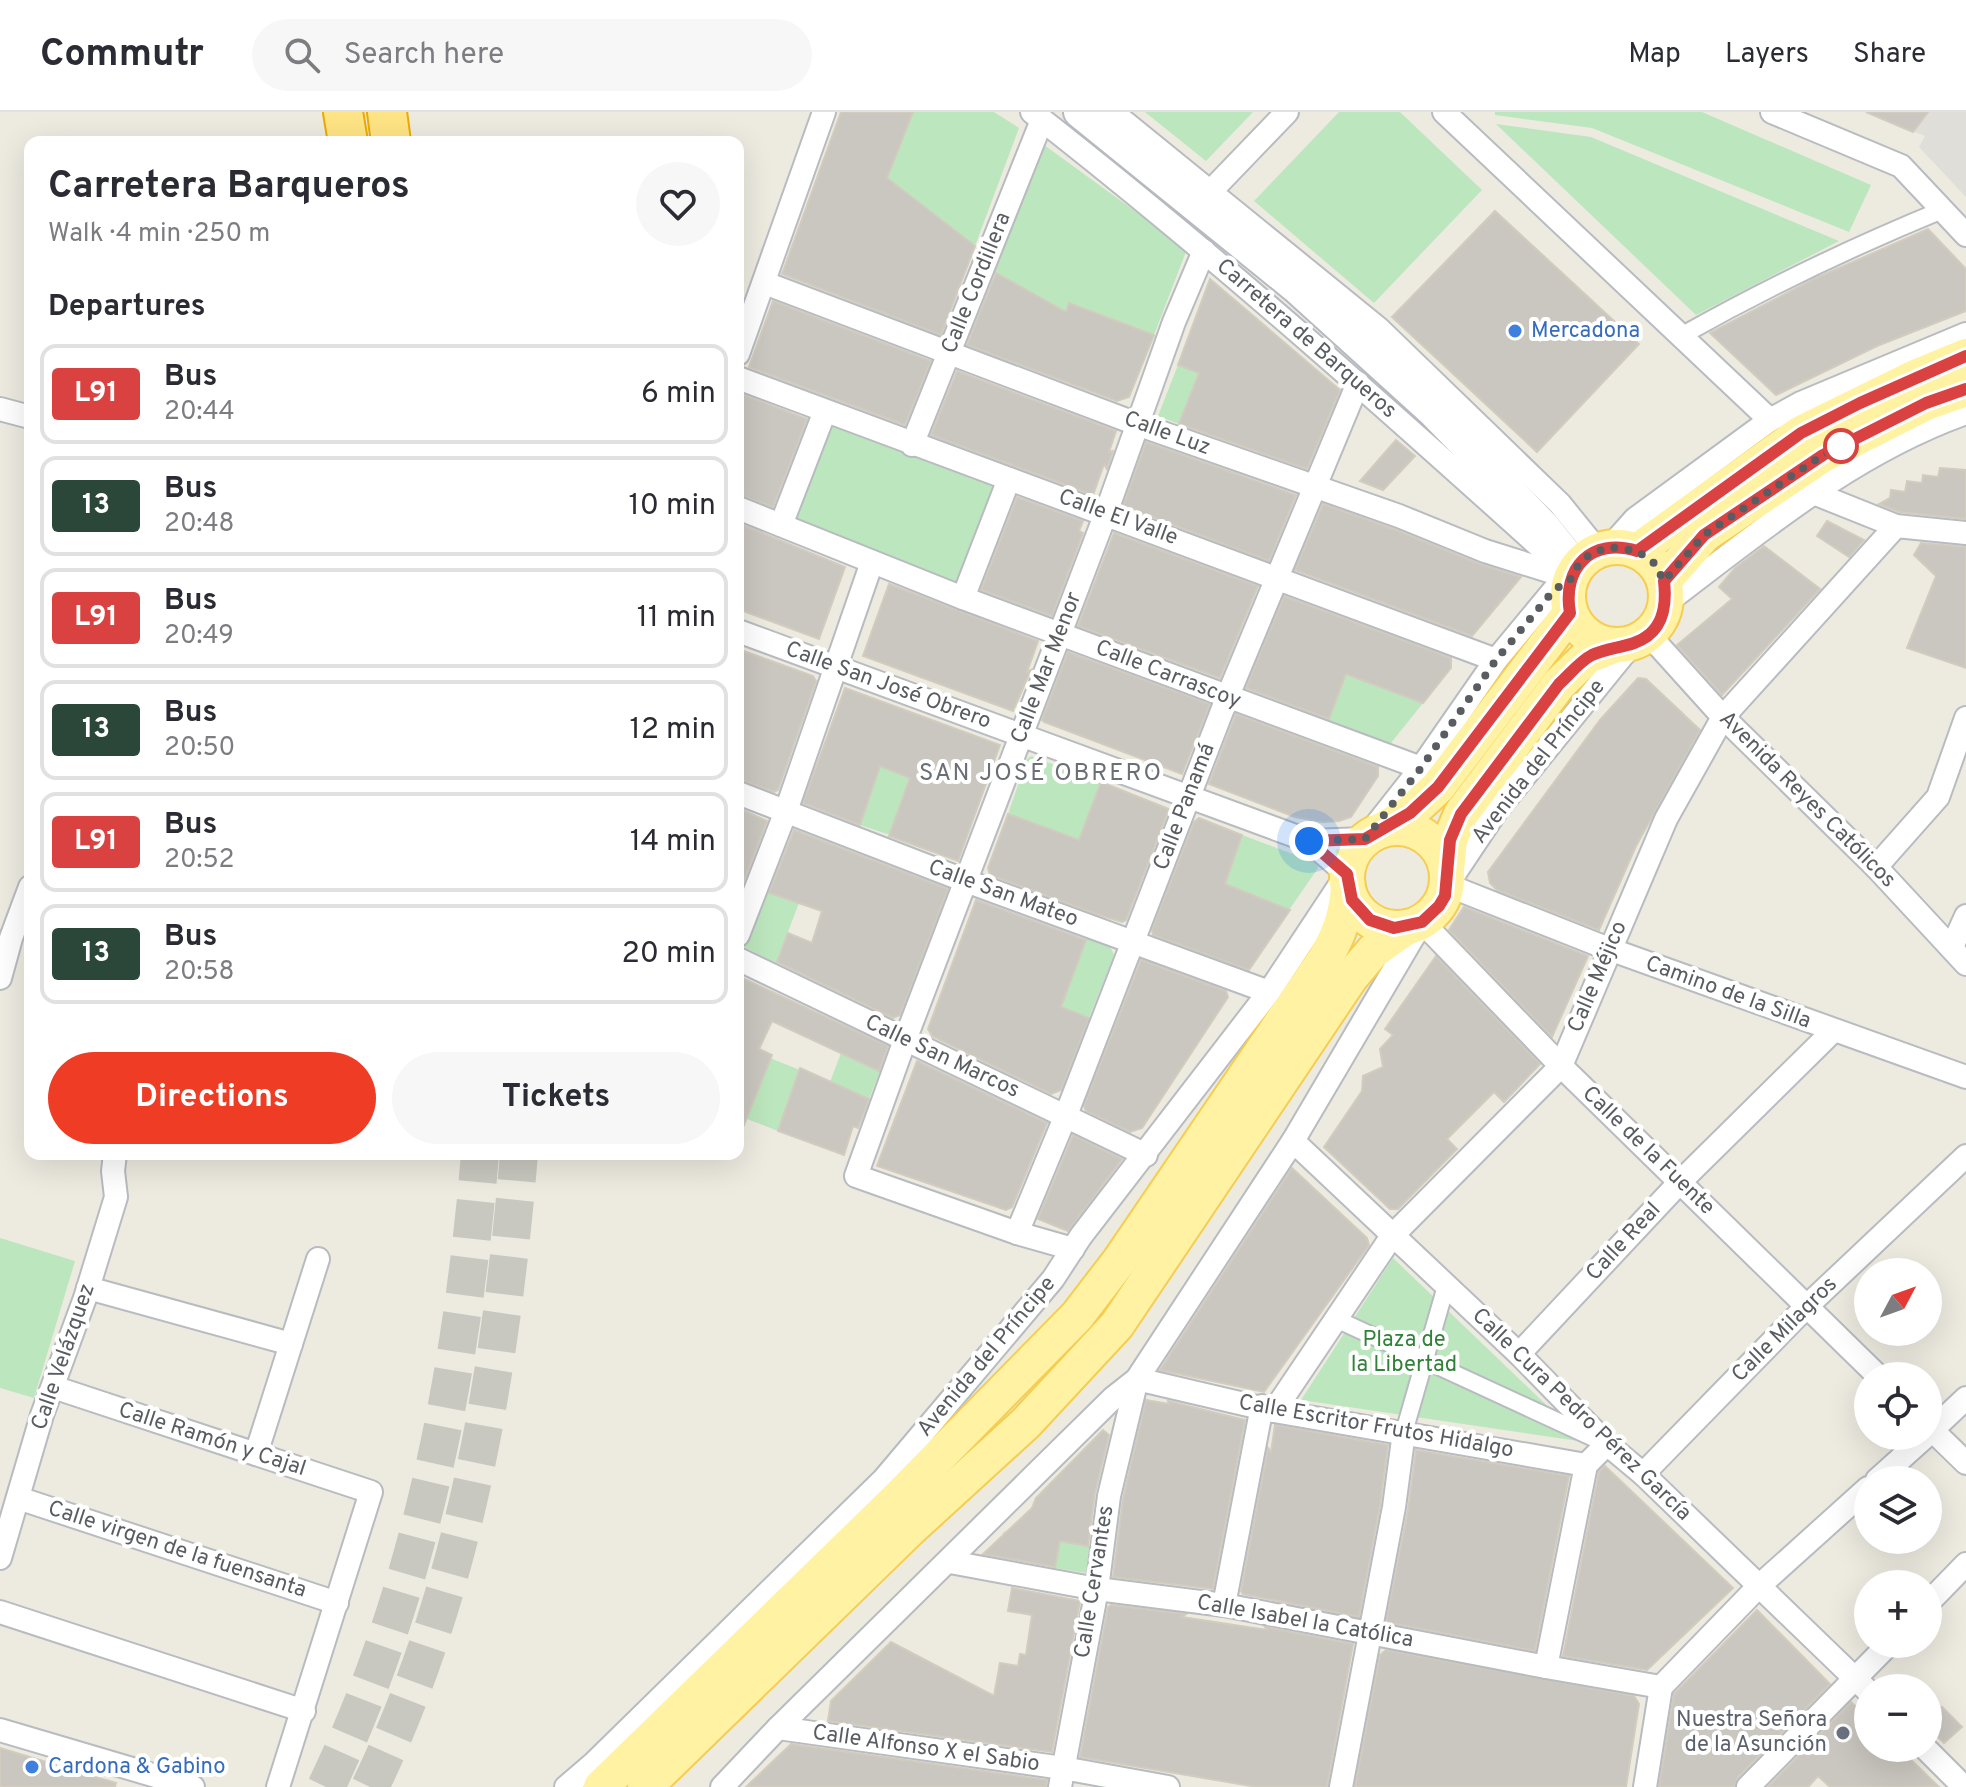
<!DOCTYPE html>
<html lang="en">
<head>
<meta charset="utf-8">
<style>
	body { margin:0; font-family:Overpass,sans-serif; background:#f7f7f7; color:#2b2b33; height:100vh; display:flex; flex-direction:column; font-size:30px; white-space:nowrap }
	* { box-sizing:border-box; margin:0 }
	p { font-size:26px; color:#7c7c81 }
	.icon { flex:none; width:44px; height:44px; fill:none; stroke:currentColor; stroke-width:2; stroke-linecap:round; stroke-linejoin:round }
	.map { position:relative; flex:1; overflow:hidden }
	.details { position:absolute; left:24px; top:24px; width:720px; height:1024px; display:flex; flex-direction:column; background:#fff; border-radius:16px; box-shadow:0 8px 32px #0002 }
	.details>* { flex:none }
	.badge { padding:0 16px; border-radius:6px; font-size:28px; line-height:52px }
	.needle { width:52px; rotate:49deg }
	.controls { position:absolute; left:1854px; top:1146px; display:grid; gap:16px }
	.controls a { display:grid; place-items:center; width:88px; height:88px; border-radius:50%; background:#fff; box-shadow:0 8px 32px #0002; font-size:40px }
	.you { position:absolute; width:40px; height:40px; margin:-20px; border:6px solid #fff; border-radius:50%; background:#1a73e8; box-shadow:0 0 0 12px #1a73e833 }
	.map>.badge { position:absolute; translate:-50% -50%; box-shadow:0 0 0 4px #fff }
	h2 { padding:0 24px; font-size:30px; line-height:72px }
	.round { display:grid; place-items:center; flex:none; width:84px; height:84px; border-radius:42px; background:#f7f7f7 }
	.headline { display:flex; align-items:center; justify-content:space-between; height:136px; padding:0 24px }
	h1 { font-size:38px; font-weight:700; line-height:60px }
	.primary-button { display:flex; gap:16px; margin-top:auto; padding:16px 24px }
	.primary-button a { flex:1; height:92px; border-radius:48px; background:#ee3c25; color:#fff; font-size:32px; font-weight:700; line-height:92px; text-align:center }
	.primary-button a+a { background:#f7f7f7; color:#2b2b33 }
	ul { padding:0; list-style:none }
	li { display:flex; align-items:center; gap:24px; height:100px; margin:0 16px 12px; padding:0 8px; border:4px solid #e1e1e2; border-radius:16px }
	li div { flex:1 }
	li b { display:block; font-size:30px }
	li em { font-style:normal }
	li .badge { min-width:88px; font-weight:700; text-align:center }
	header { display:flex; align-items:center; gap:48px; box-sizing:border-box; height:112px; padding:0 40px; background:#fff; border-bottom:2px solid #e1e1e2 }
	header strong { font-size:38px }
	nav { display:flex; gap:44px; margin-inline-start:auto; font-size:28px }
	.search { width:560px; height:72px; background:#f7f7f7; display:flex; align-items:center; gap:20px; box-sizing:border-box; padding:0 28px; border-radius:44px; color:#7c7c81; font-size:30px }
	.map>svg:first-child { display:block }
</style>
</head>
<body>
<header>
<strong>Commutr</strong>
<div class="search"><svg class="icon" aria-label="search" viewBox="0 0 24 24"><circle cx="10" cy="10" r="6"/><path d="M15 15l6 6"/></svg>Search here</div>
<nav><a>Map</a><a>Layers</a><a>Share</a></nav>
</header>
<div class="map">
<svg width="1966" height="1675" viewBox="0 0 1966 1675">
	<rect width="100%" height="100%" fill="#edebe0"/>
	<!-- industrial -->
	<polygon fill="#e0ded8" points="1865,0 1966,0 1966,85 1919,35 1925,24"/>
	<!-- green -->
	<g fill="#bce6bd">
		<polygon points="913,0 994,0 1019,16 975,134 887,66"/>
		<polygon points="1145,0 1253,0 1206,49"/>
		<polygon points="1339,0 1400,0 1482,78 1374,191 1254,89"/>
		<polygon points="1495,0 1702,0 1871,73 1849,120 1592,16 1495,3"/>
		<polygon points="1496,12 1591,25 1839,129 1696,203"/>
		<polygon points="1040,30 1187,137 1154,223 1069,191 1066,200 992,159"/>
		<polygon points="1178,253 1199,261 1179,312 1158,304"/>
		<polygon points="828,313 995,375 956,474 793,410"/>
		<polygon points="1346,562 1423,591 1387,636 1327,612"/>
		<polygon points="1031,644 1101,670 1079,728 1008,702 1027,647"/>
		<polygon points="880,654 911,666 890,723 860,713"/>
		<polygon points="1242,723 1317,751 1318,756 1289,798 1225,772"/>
		<polygon points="768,781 799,791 776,851 744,835"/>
		<polygon points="1088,824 1109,832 1114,843 1089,906 1061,895"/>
		<polygon points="841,941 880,959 869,987 830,970"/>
		<polygon points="770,946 800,958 778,1019 747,1007"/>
		<polygon points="0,1126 75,1149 34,1286 0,1276"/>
		<polygon points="1393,1146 1585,1330 1301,1288"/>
		<polygon points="1005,1419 1090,1434 1086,1461 1055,1456 1059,1431 1002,1422"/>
	</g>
	<!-- building -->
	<g fill="#cac7c0" stroke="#d2ccbf" stroke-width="2">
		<polygon points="841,0 913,0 887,66 975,134 941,223 782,162"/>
		<polygon points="1866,0 1928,0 1913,20"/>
		<polygon points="1495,99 1639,232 1537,340 1392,205"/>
		<polygon points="1928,117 1966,157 1966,199 1877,234 1776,283 1710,221 1814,167"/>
		<polygon points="996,161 1066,200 1069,191 1154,223 1129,285 1117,289 967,233"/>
		<polygon points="1210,167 1340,278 1307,357 1179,312 1199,261 1178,253"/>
		<polygon points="773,189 931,249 905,313 749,255"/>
		<polygon points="957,259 1116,319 1109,340 1113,339 1107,357 1104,352 1093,383 931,323"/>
		<polygon points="739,281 807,307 773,395 738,382"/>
		<polygon points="1396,328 1415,344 1383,378 1360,369"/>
		<polygon points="1146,330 1296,383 1269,449 1123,394"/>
		<polygon points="1940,356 1966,358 1966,407 1899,400 1879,392 1890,386 1891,378 1905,380 1907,369 1922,371 1923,363 1938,365"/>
		<polygon points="1017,385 1083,409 1079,419 1083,421 1052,504 981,478"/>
		<polygon points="1323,392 1394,417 1480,452 1521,465 1472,524 1295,458"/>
		<polygon points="1827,409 1864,428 1849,445 1817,424"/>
		<polygon points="738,411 845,455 819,527 738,497"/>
		<polygon points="1114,421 1258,474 1220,566 1078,514"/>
		<polygon points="1921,431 1966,435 1966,556 1907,536 1936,464 1914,443"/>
		<polygon points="1764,434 1820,477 1722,583 1677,533 1732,487 1719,475 1735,456"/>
		<polygon points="889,472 1038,529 1027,560 1031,558 1013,599 863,544"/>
		<polygon points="1284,484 1451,546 1451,556 1423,591 1346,562 1329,607 1246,576"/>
		<polygon points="738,537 813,564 816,569 778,678 774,680 738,667"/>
		<polygon points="1068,540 1210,592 1182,662 1044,610 1042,608"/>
		<polygon points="1638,566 1646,567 1700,618 1636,734 1599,818 1497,778 1490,771 1488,760 1600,608"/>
		<polygon points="845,576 1000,633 958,749 889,724 910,666 880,654 860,713 803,691"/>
		<polygon points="1236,602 1378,655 1378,664 1351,705 1339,709 1323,710 1295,705 1209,672"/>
		<polygon points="1101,670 1169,697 1126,808 1122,810 1096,802 990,763 988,756 1008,702 1079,728"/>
		<polygon points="738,696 767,709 743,771 738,769"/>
		<polygon points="1199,706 1242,723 1225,772 1290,798 1249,858 1153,823 1152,818 1194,710"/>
		<polygon points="794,718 948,777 900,903 893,906 777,850 788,821 812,831 822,799 769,781"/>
		<polygon points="976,788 1086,828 1061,895 1089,906 1061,978 1051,982 932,924 928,917"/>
		<polygon points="1464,795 1588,844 1552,925 1449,818"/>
		<polygon points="1436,844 1540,952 1504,990 1494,980 1447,1027 1457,1037 1398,1097 1390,1097 1324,1035 1362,979 1363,964 1383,955 1380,937 1393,923 1385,917"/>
		<polygon points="1141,848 1226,879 1228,885 1142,1016 1130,1020 1086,999 1084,994"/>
		<polygon points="738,864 888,934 879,959 772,909 759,937 772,943 738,1028"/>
		<polygon points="917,949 1047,1011 1012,1095 1006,1098 877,1054"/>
		<polygon points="800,956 869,987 858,1016 853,1014 844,1043 778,1019"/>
		<polygon points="1073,1023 1122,1047 1068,1119 1038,1107"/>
		<polygon points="1292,1056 1367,1126 1369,1133 1264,1280 1160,1258"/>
		<polygon points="1146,1288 1169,1292 1168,1289 1245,1308 1213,1477 1113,1465 1123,1387"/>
		<polygon points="1275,1313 1388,1333 1380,1393 1359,1505 1243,1482 1241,1479 1268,1336 1271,1340"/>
		<polygon points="1103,1318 1109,1323 1095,1381 1088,1434 1060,1429 1055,1455 983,1442 1032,1396 1036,1386"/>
		<polygon points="1416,1338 1569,1364 1535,1539 1386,1510 1408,1398"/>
		<polygon points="1605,1354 1733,1476 1647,1558 1563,1544 1599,1360"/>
		<polygon points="1012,1476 1080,1489 1052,1640 828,1609 831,1589 891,1530 994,1584 1000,1551 1018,1554 1020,1542 1026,1543 1032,1503 1008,1499"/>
		<polygon points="1111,1493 1186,1502 1182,1505 1267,1518 1265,1515 1353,1532 1327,1675 1257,1675 1080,1645 1108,1495"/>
		<polygon points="1757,1498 1830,1572 1738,1665 1734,1675 1659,1675 1674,1582"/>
		<polygon points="1386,1538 1634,1584 1639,1592 1626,1675 1355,1675 1380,1543"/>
		<polygon points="1851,1590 1868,1606 1868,1636 1899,1636 1939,1675 1830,1675 1818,1664 1808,1675 1768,1675"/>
		<polygon points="1942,1595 1962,1615 1944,1631 1928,1616 1928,1610"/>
		<polygon points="791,1632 1047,1668 1046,1675 746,1675"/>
		<polygon points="0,1636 116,1671 115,1675 0,1675"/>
	</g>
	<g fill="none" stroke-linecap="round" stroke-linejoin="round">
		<!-- motorway-tunnel -->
		<g stroke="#c8c8c0" stroke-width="38" stroke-dasharray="38 19" stroke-linecap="butt">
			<path d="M326 1675C421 1477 462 1259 480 1042"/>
			<path d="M370 1675C465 1479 501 1257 519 1042"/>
		</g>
		<!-- pedestrian casing -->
		<g stroke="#b8bbc0" stroke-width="20">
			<g id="pedestrian">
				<path d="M1681 224C1766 176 1852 135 1942 98"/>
				<polyline points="1336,1207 1598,1328"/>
				<polyline points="1404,1320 1446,1174"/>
			</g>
		</g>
		<!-- minor casing -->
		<g stroke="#b8bbc0" stroke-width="26">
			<g id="minor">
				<path d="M1032 0C1218 145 1393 302 1568 460"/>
				<polyline points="1112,0 1378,216 1560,392 1598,439"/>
				<polyline points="1444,0 1770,308"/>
				<polyline points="1772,0 1901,54 1966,123"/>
				<polyline points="1210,80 1287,0"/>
				<polyline points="765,171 1137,312 1399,404 1485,439 1571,466"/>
				<polyline points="738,242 824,0"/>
				<polyline points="738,266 1496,548"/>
				<polyline points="0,297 30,305"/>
				<polyline points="912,333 1042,8"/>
				<polyline points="1811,380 1896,414 1966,421"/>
				<polyline points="738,396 963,486 1421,656"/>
				<polyline points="781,413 825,299"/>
				<polyline points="1610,435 1635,407 1770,308 1801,291 1966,222"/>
				<polyline points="963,486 1009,367"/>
				<path d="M1667 490C1761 419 1853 341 1966 301"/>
				<polyline points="1649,523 1723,605 1876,755 1966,852"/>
				<polyline points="1636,531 1623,543 1497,698 1447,773 1609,837 1966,965"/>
				<polyline points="738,681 966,769 1269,880"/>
				<polyline points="1309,729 1365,727 1421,656 1496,548 1554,478 1570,468"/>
				<polyline points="1876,755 1938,685 1966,606"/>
				<polyline points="738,823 786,699 872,450"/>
				<polyline points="1952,835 1966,804"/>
				<polyline points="738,847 1146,1043"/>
				<polyline points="0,866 11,826 30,775"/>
				<polyline points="1293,1029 1519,1242 1607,1332 1643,1362 1868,1579"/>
				<polyline points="1017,1121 1066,1003 1227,586 1358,271"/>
				<polyline points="1073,1137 1017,1121 856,1064 905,928 1106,401 1174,210 1204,139"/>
				<polyline points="88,1176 291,1232"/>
				<polyline points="1519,1242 1680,1070 1833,919"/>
				<polyline points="53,1275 371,1380 278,1675"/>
				<polyline points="1274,1299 1392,1124 1561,954 1666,707 1723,605 1896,414"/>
				<polyline points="1928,1314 1966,1351"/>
				<polyline points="1928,1322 1966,1286"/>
				<polyline points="256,1342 318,1147"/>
				<polyline points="1643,1362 1807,1194 1966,1044"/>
				<polyline points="1877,1368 1926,1324"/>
				<polyline points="18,1386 337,1491"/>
				<polyline points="0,1446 42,1303 85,1186 116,1085 113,1059 115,1042"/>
				<polyline points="950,1450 1097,1477 1224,1493 1546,1555 1661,1575"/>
				<polyline points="1928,1491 1966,1452"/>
				<polyline points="1224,1493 1262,1294"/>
				<polyline points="0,1500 304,1599"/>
				<polyline points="1546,1555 1586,1353"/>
				<polyline points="1661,1575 1759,1474 1868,1376"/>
				<polyline points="778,1616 1063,1656 1168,1675"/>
				<polyline points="0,1618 193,1675"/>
				<polyline points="1925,1636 1964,1675"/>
				<polyline points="566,1675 594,1651 884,1367 1053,1167 1081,1124 1269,880 1347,762 1309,729 738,519"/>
				<polyline points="722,1675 778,1616 1113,1286 1137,1267 1293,1029 1422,810 1561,954 1878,1264"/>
				<polyline points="1060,1675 1097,1477 1109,1384 1137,1267 1274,1299 1586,1353 1607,1332"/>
				<polyline points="1341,1675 1394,1395 1404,1320"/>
				<polyline points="1645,1675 1661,1575"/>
				<polyline points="1748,1675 1889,1532"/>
			</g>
		</g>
		<!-- secondary casing -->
		<g stroke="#b6bac0" stroke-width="34">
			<polyline id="secondary" points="1079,0 1295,175 1434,301 1545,415 1577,455"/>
		</g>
		<!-- primary casing -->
		<g stroke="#f5cd51" stroke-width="38">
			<g id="primary">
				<circle cx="1617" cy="484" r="49"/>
				<polyline points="1637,439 1801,321 1915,265 1966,244"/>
				<polyline points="1664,469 1704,423 1823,343 1926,291 1966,277"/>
				<circle cx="1397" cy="766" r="50"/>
				<polyline points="1382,718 1410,701 1438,675 1570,501"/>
				<polyline points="1447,758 1450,728 1461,702 1559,572 1588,544 1614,534"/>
				<path d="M601 1675 898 1386 1077 1204 1120 1148 1325 847C1339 823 1346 803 1348 776"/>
				<polyline points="645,1675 910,1417 1026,1311 1117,1213 1351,865 1373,839 1407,815"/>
			</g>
		</g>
		<!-- motorway casing -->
		<g stroke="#edab00" stroke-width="42">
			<g id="motorway">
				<polyline points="343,0 348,30"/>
				<polyline points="387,0 391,30"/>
			</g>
		</g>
		<!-- pedestrian -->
		<use href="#pedestrian" stroke="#fff" stroke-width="16"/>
		<!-- minor -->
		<use href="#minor" stroke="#fff" stroke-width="22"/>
		<!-- secondary -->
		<use href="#secondary" stroke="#fff" stroke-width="30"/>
		<!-- primary -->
		<use href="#primary" stroke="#fff3a3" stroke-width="34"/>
		<!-- motorway -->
		<use href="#motorway" stroke="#ffe485" stroke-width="38"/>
	</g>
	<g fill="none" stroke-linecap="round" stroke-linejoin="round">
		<!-- line casing -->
		<g stroke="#fff" stroke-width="18">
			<path id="line" d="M1966 244 1860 291 1801 321 1637 439C1591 425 1562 456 1570 501L1438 675 1410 701 1365 727 1309 729 1347 762 1352 788 1370 808 1394 816 1422 810 1439 794 1445 784 1450 728 1461 702 1559 572C1569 563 1580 549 1592 543 1607 536 1620 536 1634 531 1663 521 1667 495 1664 469L1704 423 1823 343 1926 291 1966 277"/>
		</g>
		<!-- line -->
		<use href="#line" stroke="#da4241" stroke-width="12"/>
		<!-- walk -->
		<polyline stroke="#595d62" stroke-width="8" stroke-dasharray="0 14.4" points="1309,729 1365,727 1421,656 1496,548 1554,478 1570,468 1577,455 1590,442 1610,435 1637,439 1654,451 1664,469 1704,423 1823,343 1848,330 1841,334"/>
	</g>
	<!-- markers -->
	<g fill="#3f7fe0" stroke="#fff" stroke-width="3">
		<circle cx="1515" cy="219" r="8"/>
		<circle cx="32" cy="1655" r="8"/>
	</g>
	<circle fill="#fff" stroke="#da4241" stroke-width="4" cx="1841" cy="334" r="16"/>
	<circle fill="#6b7280" stroke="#fff" stroke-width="3" cx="1843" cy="1621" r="8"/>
	<g text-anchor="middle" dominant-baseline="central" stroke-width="8" stroke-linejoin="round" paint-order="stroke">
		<!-- street labels -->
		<g font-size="22" fill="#595d62" stroke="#fff">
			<text transform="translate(977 171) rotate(-68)">Calle Cordillera</text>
			<text transform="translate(1306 227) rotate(41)">Carretera de Barqueros</text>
			<text transform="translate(1167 322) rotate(20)">Calle Luz</text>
			<text transform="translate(1118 406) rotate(20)">Calle El Valle</text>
			<text transform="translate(1047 556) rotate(-69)">Calle Mar Menor</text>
			<text transform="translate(1168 563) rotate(21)">Calle Carrascoy</text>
			<text transform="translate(888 574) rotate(20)">Calle San José Obrero</text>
			<text transform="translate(1539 650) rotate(-52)">Avenida del Príncipe</text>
			<text transform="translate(1807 688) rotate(45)">Avenida Reyes Católicos</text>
			<text transform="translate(1185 695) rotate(-69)">Calle Panamá</text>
			<text transform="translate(1003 782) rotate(20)">Calle San Mateo</text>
			<text transform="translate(1598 865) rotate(-67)">Calle Méjico</text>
			<text transform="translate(1728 881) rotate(20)">Camino de la Silla</text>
			<text transform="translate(942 945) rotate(25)">Calle San Marcos</text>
			<text transform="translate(1648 1039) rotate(44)">Calle de la Fuente</text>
			<text transform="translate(1624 1130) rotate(-47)">Calle Real</text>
			<text transform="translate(1785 1218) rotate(-45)">Calle Milagros</text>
			<text transform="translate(64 1245) rotate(-71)">Calle Velázquez</text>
			<text transform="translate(987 1245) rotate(-50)">Avenida del Príncipe</text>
			<text transform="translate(1581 1303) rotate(44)">Calle Cura Pedro Pérez García</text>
			<text transform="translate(1376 1315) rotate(10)">Calle Escritor Frutos Hidalgo</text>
			<text transform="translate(212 1328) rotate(18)">Calle Ramón y Cajal</text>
			<text transform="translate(177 1438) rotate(18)">Calle virgen de la fuensanta</text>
			<text transform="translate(1095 1470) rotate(-81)">Calle Cervantes</text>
			<text transform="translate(1305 1510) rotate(10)">Calle Isabel la Católica</text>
			<text transform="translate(926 1637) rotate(8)">Calle Alfonso X el Sabio</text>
		</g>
		<!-- shop labels -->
		<g font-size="22" fill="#366cbe" stroke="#fff" text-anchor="start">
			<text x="1531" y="219">Mercadona</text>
			<text x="48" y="1655">Cardona &amp; Gabino</text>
		</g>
		<!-- park labels -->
		<g font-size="22" fill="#318238" stroke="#fff">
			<text x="1404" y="1228">Plaza de<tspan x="1404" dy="25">la Libertad</tspan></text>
		</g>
		<!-- worship labels -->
		<g font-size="22" fill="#5b616d" stroke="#fff" text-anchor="end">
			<text x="1827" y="1608">Nuestra Señora<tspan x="1827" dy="25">de la Asunción</tspan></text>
		</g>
		<!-- neighbourhood labels -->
		<g font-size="24" letter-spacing="2" fill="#6a6f74" stroke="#fff">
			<text x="1041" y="662">SAN JOSÉ OBRERO</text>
		</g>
	</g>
</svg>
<div class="controls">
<a><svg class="needle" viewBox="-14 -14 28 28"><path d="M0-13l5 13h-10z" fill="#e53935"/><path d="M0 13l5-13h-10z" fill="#7c7c81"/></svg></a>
<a><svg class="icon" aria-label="locate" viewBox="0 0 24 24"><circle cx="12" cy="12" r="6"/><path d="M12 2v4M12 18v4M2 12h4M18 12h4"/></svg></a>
<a><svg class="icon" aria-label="layers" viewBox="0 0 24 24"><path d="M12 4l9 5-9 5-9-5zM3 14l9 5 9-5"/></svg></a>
<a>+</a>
<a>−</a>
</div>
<div class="you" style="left:1309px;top:729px"></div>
<section class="details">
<div class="headline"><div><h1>Carretera Barqueros</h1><p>Walk · 4 min · 250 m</p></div><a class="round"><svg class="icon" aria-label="heart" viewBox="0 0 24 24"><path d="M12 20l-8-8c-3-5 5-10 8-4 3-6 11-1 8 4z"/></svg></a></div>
<h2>Departures</h2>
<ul>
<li><span class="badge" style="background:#da4241;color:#fff">L91</span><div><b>Bus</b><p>20:44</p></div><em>6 min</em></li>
<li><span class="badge" style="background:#2a4739;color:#fff">13</span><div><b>Bus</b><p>20:48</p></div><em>10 min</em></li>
<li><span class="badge" style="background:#da4241;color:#fff">L91</span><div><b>Bus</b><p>20:49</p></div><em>11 min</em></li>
<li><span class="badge" style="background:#2a4739;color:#fff">13</span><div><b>Bus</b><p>20:50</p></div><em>12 min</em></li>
<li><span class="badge" style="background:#da4241;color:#fff">L91</span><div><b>Bus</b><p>20:52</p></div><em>14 min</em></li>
<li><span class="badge" style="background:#2a4739;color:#fff">13</span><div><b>Bus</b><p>20:58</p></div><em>20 min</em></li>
</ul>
<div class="primary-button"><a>Directions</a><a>Tickets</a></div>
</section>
</div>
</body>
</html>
